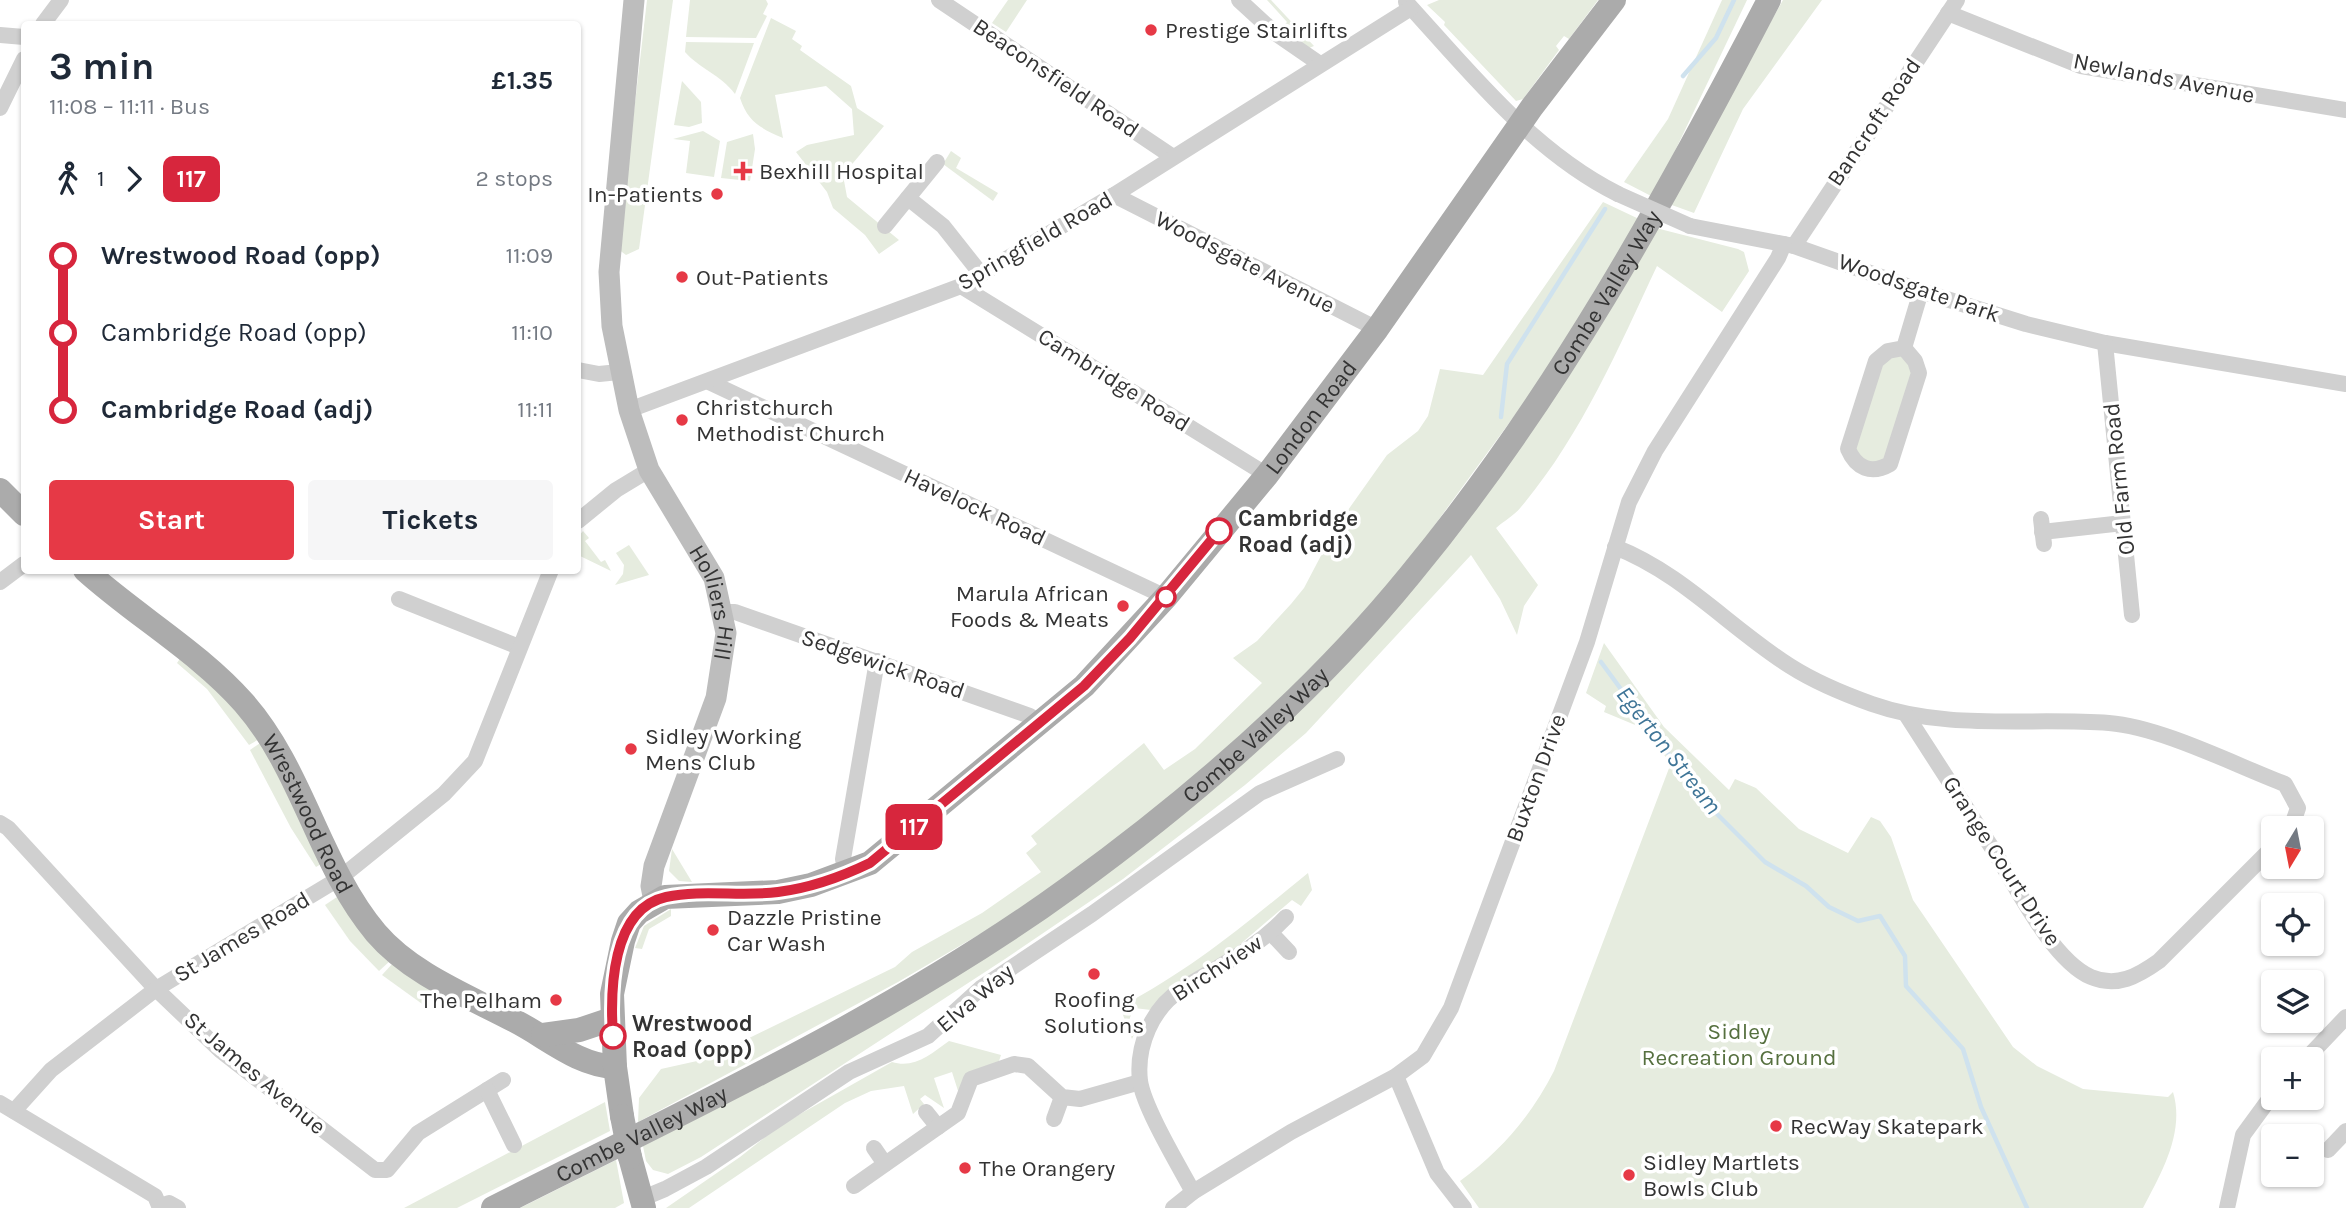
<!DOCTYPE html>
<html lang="en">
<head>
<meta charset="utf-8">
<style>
	body { margin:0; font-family:Karla,sans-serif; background:#f6f6f7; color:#1f2937; height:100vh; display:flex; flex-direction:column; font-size:26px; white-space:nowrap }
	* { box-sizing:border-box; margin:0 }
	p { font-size:23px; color:#747a83 }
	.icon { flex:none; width:38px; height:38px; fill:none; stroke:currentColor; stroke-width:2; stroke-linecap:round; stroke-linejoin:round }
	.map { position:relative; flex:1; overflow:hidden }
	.sheet { position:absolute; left:21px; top:21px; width:560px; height:553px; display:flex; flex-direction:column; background:#fff; border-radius:7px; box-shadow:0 2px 5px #0004 }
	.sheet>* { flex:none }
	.badge { padding:0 14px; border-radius:10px; font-size:24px; line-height:46px }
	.needle { width:46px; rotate:190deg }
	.fabs { position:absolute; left:2261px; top:816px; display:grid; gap:14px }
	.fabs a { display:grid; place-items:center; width:63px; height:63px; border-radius:7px; background:#fff; box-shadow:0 2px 5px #0004; font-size:35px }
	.map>.badge { position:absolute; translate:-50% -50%; box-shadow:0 0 0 4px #fff }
	.legs { display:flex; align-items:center; gap:10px; height:77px; padding:0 28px; font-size:23px }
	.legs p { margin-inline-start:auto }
	.head { display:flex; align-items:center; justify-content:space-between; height:119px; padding:0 28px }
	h1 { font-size:38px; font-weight:700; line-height:52px }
	.button { display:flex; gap:14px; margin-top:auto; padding:14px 28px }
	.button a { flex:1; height:80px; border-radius:7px; background:#e63946; color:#fff; font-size:28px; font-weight:700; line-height:80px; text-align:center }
	.button a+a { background:#f6f6f7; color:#1f2937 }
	ul { padding:0 28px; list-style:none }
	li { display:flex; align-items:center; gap:24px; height:77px; font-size:26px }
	li i { display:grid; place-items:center; width:10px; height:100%; margin:0 9px; background:currentColor }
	li i::after { content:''; width:18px; height:18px; margin:-9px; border:5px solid; border-radius:50%; background:#fff }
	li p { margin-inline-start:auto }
	li:first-child i { background:linear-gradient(#0000 50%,currentColor 0) }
	li:last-child i { background:linear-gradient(currentColor 50%,#0000 0) }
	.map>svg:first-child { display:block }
</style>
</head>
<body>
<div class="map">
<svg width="2346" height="1208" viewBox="0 0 2346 1208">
	<rect width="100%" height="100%" fill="#fff"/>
	<!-- green -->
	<g fill="#e6ecdf">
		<polygon points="647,0 673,0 639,249 626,255 618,249"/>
		<polygon points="690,0 766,0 768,4 763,14 767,16 756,38 686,37"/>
		<polygon points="1008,0 1027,0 1006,32 992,23"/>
		<polygon points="1267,0 1271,0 1314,46 1309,48 1280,30 1287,22"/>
		<polygon points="1439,0 1598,0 1569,39 1564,36 1556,46 1559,50 1523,99 1516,101 1444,25 1445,22 1427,5"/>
		<polygon points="1722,0 1747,0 1653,197 1624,182 1668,119"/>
		<polygon points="1783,0 1822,0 1743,109 1694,213 1669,204"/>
		<path d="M771 18 796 31 792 39 802 46 800 50 851 86 857 108 884 126 843 175 847 197 899 240 879 254 865 235 833 208 827 192 796 152 807 145 854 135 852 109 826 86 775 95 783 138C760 128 748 122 740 98Z"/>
		<path d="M686 42 754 43 735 94C721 75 700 69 685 52Z"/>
		<polygon points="682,81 701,102 702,123 689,127 674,125"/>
		<polygon points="703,131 720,141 714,177 686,173 690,141 673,139"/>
		<polygon points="753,134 755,149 750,181 721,178 727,142"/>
		<polygon points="951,151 961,158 956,168 998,193 993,201 943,164"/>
		<polygon points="1603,202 1639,219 1547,371 1407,563 1313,669 1218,758 1065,881 992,927 898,982 638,1122 639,1098 661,1069 706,1059 895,967 912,952 982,913 1041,872 1026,853 1037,844 1031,836 1144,743 1164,770 1195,749 1262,683 1233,658 1257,641 1291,604 1304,588 1336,527 1387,455 1418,431 1428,416 1440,369 1483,375"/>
		<path d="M1656 228 1738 249 1744 252 1749 271 1722 312 1657 266C1618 349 1581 436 1521 507 1515 515 1504 521 1496 528L1538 585 1524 606 1517 635 1500 599 1471 555 1306 733 1245 785 1123 879 1005 959 701 1157 668 1174 653 1170 646 1161 643 1146 909 1003 1355 652Z"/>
		<polygon points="1889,356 1902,356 1913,372 1885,460 1868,464 1854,450 1882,362"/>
		<polygon points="583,531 589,538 585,541 601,562 605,560 611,571 578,555 578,537"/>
		<polygon points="629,545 649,575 615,585 623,574 624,565 616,553"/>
		<path d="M1604 643 1664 727 1729 790 1735 779 1756 788 1799 829 1848 853 1871 817 1880 821 1891 837 1913 900 1924 916 2013 1047 2037 1066 2083 1089 2168 1097 2173 1092C2185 1132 2162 1172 2143 1208H1479L1460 1181C1501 1151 1531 1116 1554 1071L1671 763 1640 727 1604 712 1606 706 1586 693Z"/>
		<polygon points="181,657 216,686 261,738 249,745 207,689 177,663"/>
		<polygon points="263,741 323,863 316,867 291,828 250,750"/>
		<polygon points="672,849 692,882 679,881 669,871"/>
		<path d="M1308 873 1312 890 1301 906 1292 900 1223 959 1151 1010 1134 1008 1129 1020 1138 1025 1132 1039 1120 1007C1194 968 1244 925 1308 873Z"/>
		<polygon points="340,895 391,960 379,971 350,941 325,905"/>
		<polygon points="671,909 671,916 649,929 642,949 635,948 644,926"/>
		<polygon points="394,962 439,990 425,1006 382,975"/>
		<path d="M949 1041 1001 1055 999 1061 959 1094 952 1072 934 1078 944 1108 925 1095 920 1099 924 1104 913 1114 904 1086 871 1091 845 1103 689 1208H666L740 1157 779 1126 892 1062C914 1069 931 1054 949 1041Z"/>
		<polygon points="605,1102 610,1131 457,1208 404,1208"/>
		<polygon points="616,1160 624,1203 615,1208 520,1208"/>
	</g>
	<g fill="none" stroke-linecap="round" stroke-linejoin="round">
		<!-- stream -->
		<g stroke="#cfe2ee" stroke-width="4.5">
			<polyline points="1683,76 1716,38 1734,0"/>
			<polyline points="1501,417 1507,364 1605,209"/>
			<polyline points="1601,662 1701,798 1765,862 1806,886 1829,907 1858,921 1880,916 1905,956 1906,986 1963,1049 1981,1107 2027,1208"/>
		</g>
		<!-- minor -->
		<g stroke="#d0d0d0" stroke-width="16">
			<polyline points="939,0 1173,157"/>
			<polyline points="1239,0 1275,33 1320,64"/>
			<path d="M1406 2C1469 71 1532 151 1618 194"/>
			<polyline points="1948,13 2081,66 2346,110"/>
			<polyline points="43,24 61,0"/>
			<polyline points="0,35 24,37"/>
			<polyline points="0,108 24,59"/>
			<polyline points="1114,195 1377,329"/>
			<polyline points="908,198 943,226 981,274"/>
			<polyline points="885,226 937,162"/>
			<polyline points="1690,226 1794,246 1921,291 2026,324 2105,343 2346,384"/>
			<polyline points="1794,246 1957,0"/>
			<polyline points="961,286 1267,475"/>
			<polyline points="2105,343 2132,615"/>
			<path d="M1904 348 1888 351 1876 361 1848 449C1856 468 1871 475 1890 464L1919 373 1915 361 1904 348 1921 291"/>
			<polyline points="578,370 599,374 619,372"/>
			<polyline points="709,382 1166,597"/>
			<polyline points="629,410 961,286 1114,195 1411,8"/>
			<polyline points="2041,519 2044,544"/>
			<polyline points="578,521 616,490 649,470"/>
			<polyline points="2042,532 2123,523"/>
			<path d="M1615 547C1682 573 1730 628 1790 666 1815 682 1844 694 1872 704 1948 731 2030 717 2109 723 2161 727 2235 765 2285 784L2298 808 2291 828"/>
			<polyline points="0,582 24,564"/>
			<polyline points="399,599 519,647"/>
			<polyline points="724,612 735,612 1030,716 1039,724"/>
			<path d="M1907 716C1936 761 1965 806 1994 851 2016 886 2052 960 2091 977 2117 988 2138 976 2159 961L2273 847"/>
			<polyline points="0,823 8,828 156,989 221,1051 375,1170 387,1170 418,1133 503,1080"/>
			<polyline points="846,875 843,859 877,661"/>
			<polyline points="1271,933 1289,952"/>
			<polyline points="2306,1059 2346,1017"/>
			<polyline points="1396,1076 1437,1173 1464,1208"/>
			<polyline points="487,1090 514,1145"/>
			<polyline points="0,1103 155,1196 160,1208"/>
			<polyline points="14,1111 51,1070 156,989 340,878 444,794 475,761 551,570"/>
			<polyline points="926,1112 938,1127"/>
			<polyline points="1054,1119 1062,1097"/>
			<polyline points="874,1148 885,1164"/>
			<polyline points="2328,1150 2346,1131"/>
			<polyline points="854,1186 958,1113 971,1079 1014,1064 1028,1066 1062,1097 1080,1099 1140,1082"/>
			<path d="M1193 1192C1179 1166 1144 1108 1140 1081 1136 1046 1152 1008 1182 989 1219 966 1256 949 1286 917"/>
			<polyline points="641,1199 665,1189 706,1167 849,1072 928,1036 981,988 1092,914 1260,793 1337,759"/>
			<polyline points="160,1206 169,1203 178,1208"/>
			<polyline points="1173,1208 1193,1192 1291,1132 1396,1076 1423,1056 1451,1008 1587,642 1629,502 1655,451 1778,258 1784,244"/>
			<polyline points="2227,1208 2243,1135 2273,1094"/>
		</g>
		<!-- secondary -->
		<path stroke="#bdbdbd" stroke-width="21" id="s1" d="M634 0 609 272 612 326 629 410 649 470 714 578 726 633 716 698 654 866 651 886 654 901"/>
		<!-- primary -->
		<g stroke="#ababab" stroke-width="24">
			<polyline points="0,490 24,514"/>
			<path id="s2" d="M85 570C136 616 199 652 244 703 303 770 319 865 376 933 411 974 468 996 515 1021 548 1038 577 1065 615 1067"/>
			<polyline points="543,1035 579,1030 612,1019"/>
			<path id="s3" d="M622 1116 615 1067 612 994 623 941 629 923 639 912 665 897 778 892 811 885 870 863 1084 686 1166 597 1267 475 1377 329 1532 107 1614 0"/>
			<polyline points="630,1157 644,1208"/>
			<path id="s4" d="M493 1208C685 1111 896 1014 1070 887 1194 797 1313 694 1410 575 1554 401 1665 200 1769 0"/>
		</g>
		<!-- minor-bridge -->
		<polyline stroke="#d0d0d0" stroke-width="16" points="1618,194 1690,226"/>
		<!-- primary-bridge -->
		<polyline stroke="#ababab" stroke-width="24" points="622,1116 630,1157"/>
	</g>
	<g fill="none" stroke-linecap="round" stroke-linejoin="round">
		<!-- line-1 casing -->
		<g stroke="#fff" stroke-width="16">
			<path id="line-1" d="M613 1036C610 992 611 909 666 897 702 889 742 897 778 892 810 888 841 877 870 863L1084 686 1130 638 1219 531"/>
		</g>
		<!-- line-1 -->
		<use href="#line-1" stroke="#d7263d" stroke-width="10"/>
	</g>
	<!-- markers -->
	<g fill="#e63946" stroke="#fff" stroke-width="2.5">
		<circle cx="1151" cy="30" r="7"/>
		<path d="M739.5 160.5h7v7h7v7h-7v7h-7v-7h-7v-7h7z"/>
		<circle cx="717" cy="194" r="7"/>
		<circle cx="682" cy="277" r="7"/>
		<circle cx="682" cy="420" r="7"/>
		<circle cx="1123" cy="606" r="7"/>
		<circle cx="631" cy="749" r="7"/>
		<circle cx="713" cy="930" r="7"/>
		<circle cx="1094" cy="974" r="7"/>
		<circle cx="556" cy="1000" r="7"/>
		<circle cx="1776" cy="1126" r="7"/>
		<circle cx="965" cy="1168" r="7"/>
		<circle cx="1629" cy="1175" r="7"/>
	</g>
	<g fill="#fff" stroke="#d7263d" stroke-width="3.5">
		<circle cx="1219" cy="531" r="12"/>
		<circle cx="1166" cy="597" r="9"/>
		<circle cx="613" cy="1036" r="12"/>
	</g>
	<g text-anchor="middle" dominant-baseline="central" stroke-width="7" stroke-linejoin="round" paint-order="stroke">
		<!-- poi labels -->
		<g font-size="23" fill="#333" stroke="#fff" text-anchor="start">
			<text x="1165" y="30">Prestige Stairlifts</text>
			<text x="759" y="171">Bexhill Hospital</text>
			<text x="703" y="194" text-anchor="end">In-Patients</text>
			<text x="696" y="277">Out-Patients</text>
			<text x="696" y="407">Christchurch<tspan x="696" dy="26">Methodist Church</tspan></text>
			<text x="1109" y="593" text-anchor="end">Marula African<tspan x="1109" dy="26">Foods &amp; Meats</tspan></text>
			<text x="645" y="736">Sidley Working<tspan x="645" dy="26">Mens Club</tspan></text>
			<text x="727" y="917">Dazzle Pristine<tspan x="727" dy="26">Car Wash</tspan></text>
			<text x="1094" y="999" text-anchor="middle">Roofing<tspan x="1094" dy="26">Solutions</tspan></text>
			<text x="542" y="1000" text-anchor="end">The Pelham</text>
			<text x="1790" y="1126">RecWay Skatepark</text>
			<text x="1643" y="1162">Sidley Martlets<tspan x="1643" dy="26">Bowls Club</tspan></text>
			<text x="979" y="1168">The Orangery</text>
		</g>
		<!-- street labels -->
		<g font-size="23" fill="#333" stroke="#fff">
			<text transform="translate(1056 78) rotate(34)">Beaconsfield Road</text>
			<text transform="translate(2164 78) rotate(11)">Newlands Avenue</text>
			<text transform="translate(1874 122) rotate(-56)">Bancroft Road</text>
			<text transform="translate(1035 241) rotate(-30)">Springfield Road</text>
			<text transform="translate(1245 262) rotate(27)">Woodsgate Avenue</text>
			<text transform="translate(1919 288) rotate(19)">Woodsgate Park</text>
			<text stroke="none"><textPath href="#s4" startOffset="1468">Combe Valley Way</textPath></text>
			<text transform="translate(1114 380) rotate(32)">Cambridge Road</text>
			<text stroke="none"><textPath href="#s3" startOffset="1080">London Road</textPath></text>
			<text transform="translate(2119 479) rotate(-96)">Old Farm Road</text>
			<text transform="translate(975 507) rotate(25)">Havelock Road</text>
			<text stroke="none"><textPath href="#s1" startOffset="626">Holliers Hill</textPath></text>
			<text transform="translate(883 664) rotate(19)">Sedgewick Road</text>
			<text stroke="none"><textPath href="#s4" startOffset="901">Combe Valley Way</textPath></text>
			<text transform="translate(1536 778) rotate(-70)">Buxton Drive</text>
			<text stroke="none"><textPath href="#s2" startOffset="336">Wrestwood Road</textPath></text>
			<text transform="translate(2002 861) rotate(57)">Grange Court Drive</text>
			<text transform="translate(242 937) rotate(-31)">St James Road</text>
			<text transform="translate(1217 968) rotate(-33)">Birchview</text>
			<text transform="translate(975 998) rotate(-40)">Elva Way</text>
			<text transform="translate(255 1073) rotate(40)">St James Avenue</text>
			<text stroke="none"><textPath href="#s4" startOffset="166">Combe Valley Way</textPath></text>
		</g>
		<!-- stop labels -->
		<g font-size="23" font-weight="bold" fill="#333" stroke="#fff" text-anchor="start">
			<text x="1238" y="518">Cambridge<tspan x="1238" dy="26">Road (adj)</tspan></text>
			<text x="632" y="1023">Wrestwood<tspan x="632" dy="26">Road (opp)</tspan></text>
		</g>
		<!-- park labels -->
		<g font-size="23" fill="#56703f" stroke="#fff">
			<text x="1739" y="1031">Sidley<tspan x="1739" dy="26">Recreation Ground</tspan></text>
		</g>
		<!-- water labels -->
		<g font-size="24" font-style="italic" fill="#3f7597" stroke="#fff">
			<text transform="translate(1669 750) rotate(52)">Egerton Stream</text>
		</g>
	</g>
</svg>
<div class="fabs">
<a><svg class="needle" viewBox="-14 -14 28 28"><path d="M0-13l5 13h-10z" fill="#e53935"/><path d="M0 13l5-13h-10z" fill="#747a83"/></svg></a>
<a><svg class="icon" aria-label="locate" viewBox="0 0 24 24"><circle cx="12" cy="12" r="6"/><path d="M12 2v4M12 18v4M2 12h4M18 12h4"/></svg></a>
<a><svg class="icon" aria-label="layers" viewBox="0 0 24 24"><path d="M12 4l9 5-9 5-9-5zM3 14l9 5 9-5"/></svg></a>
<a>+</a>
<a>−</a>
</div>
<b class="badge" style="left:914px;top:827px;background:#d7263d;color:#fff">117</b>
<section class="sheet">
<div class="head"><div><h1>3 min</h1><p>11:08 – 11:11 · Bus</p></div><b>£1.35</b></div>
<div class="legs"><svg class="icon" aria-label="walk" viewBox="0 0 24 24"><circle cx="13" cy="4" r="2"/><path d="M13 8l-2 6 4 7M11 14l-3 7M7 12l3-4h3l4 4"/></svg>1<svg class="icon" aria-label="forward" viewBox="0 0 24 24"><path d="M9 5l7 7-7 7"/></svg><b class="badge" style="background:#d7263d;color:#fff">117</b><p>2 stops</p></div>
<ul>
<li><i style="color:#d7263d"></i><b>Wrestwood Road (opp)</b><p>11:09</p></li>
<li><i style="color:#d7263d"></i><span>Cambridge Road (opp)</span><p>11:10</p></li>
<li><i style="color:#d7263d"></i><b>Cambridge Road (adj)</b><p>11:11</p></li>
</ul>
<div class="button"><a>Start</a><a>Tickets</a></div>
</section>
</div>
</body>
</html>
